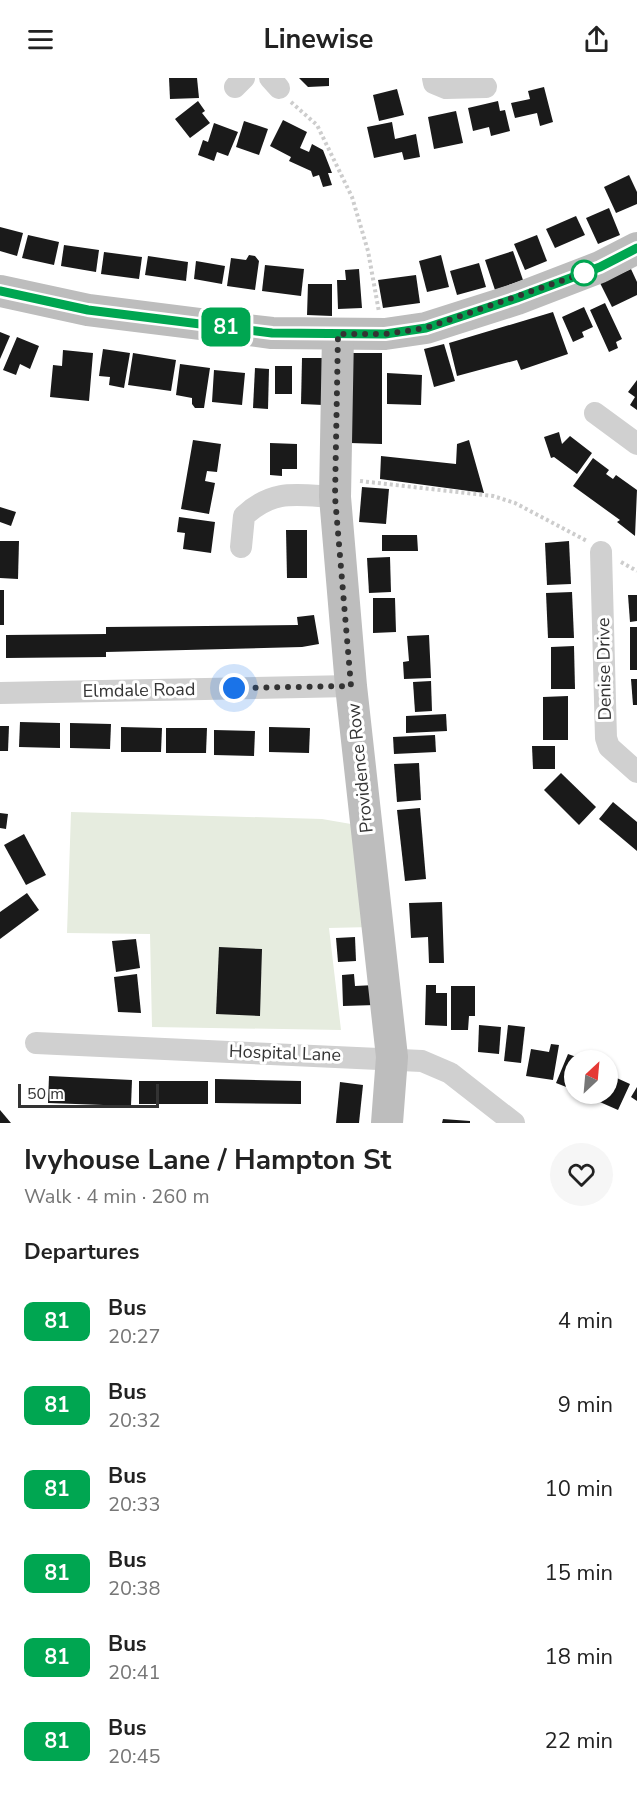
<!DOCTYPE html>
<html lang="en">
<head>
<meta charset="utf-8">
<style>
	body { margin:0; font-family:"Nunito Sans",sans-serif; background:#f6f6f6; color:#222; height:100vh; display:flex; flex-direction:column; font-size:22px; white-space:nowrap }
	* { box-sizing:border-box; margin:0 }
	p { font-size:20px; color:#767676 }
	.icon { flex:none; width:33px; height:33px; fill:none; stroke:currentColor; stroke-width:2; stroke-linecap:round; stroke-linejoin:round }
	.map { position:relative; height:1045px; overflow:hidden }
	.details { display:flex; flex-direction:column; background:#fff; flex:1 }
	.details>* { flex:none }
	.badge { padding:0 12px; border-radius:9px; font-size:21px; line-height:39px }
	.needle { width:39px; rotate:26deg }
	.controls { position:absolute; left:564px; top:972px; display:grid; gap:12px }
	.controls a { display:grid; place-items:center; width:54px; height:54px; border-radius:50%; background:#fff; box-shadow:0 2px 4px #0004; font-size:30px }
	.scale { position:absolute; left:18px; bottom:15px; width:141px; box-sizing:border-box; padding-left:6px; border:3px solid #333; border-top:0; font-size:16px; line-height:21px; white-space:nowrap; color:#333; -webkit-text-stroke:4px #fff; paint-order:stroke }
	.you { position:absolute; width:30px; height:30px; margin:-15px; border:4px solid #fff; border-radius:50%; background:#1a73e8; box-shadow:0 0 0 9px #1a73e833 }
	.map>.badge { position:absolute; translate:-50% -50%; box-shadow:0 0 0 3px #fff }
	h2 { padding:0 24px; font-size:22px; line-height:54px }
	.round { display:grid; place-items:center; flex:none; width:63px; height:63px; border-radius:32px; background:#f6f6f6 }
	.head { display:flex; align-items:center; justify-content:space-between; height:102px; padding:0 24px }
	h1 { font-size:28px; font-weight:700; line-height:45px }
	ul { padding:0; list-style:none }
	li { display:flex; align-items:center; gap:18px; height:84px; padding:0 24px }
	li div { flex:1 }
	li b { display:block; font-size:22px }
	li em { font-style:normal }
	li .badge { min-width:66px; font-weight:700; text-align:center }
	header { display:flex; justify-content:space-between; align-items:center; height:78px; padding:0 24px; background:#fff; font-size:27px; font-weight:700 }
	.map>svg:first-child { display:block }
</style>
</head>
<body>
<header><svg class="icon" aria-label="menu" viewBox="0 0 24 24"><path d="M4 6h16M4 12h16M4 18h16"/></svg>Linewise<svg class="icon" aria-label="share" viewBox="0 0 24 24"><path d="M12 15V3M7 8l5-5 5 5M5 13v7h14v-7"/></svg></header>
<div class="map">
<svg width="637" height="1045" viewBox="0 0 637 1045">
	<rect width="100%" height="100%" fill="#fff"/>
	<!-- green -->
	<polygon fill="#e6ecdf" points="71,734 322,741 351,746 371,849 329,850 341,952 152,949 150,856 67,855"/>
	<!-- building -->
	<g fill="#1a1a1a">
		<polygon points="169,0 197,0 199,20 170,21"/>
		<polygon points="299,0 329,0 329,8 308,9"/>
		<polygon points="544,9 553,44 540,48 537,35 515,40 511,25 530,21 528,13"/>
		<polygon points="397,11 404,37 379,43 373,17"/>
		<polygon points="198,23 205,33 202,35 210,45 190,60 175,41"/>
		<polygon points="498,23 500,33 505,32 510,53 491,58 489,49 473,53 468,30"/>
		<polygon points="456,33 463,65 434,71 428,39"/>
		<polygon points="283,42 307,54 300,70 309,74 312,66 323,72 332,95 328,95 332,107 323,109 319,97 313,99 311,93 289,83 291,79 270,68"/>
		<polygon points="244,43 268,51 259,77 236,69"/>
		<polygon points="392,44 395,61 416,56 420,79 404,82 402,74 374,80 367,49"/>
		<polygon points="214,45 238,54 228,78 217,74 214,83 198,77 203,62 208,64"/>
		<polygon points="629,97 637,114 637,126 616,135 604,109"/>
		<polygon points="609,130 620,157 598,166 586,140"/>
		<polygon points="576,138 585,157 555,170 546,151"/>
		<polygon points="0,149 23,155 17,178 0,173"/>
		<polygon points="28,157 59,164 54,187 22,180"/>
		<polygon points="537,157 547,183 525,192 514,166"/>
		<polygon points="64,167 99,172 96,194 61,188"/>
		<polygon points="513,173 523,202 495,212 485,182"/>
		<polygon points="104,174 142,179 139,201 101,196"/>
		<polygon points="249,177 255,178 259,183 255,212 227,208 231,180 246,182"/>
		<polygon points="441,177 449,209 427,214 419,183"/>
		<polygon points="148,178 188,184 186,203 145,197"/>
		<polygon points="196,183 225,188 222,206 194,201"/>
		<polygon points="479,185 486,209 457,217 450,193"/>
		<polygon points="265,187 304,191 301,218 262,213"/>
		<polygon points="359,191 362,230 338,231 337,202 346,202 345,192"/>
		<polygon points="631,191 637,204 637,217 612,229 600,205"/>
		<polygon points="416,197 420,225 383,230 378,202"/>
		<polygon points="308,206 332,206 332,238 307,237"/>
		<polygon points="605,225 622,261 616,264 618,270 609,274 590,232"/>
		<polygon points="584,229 593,249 582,254 584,259 573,264 562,239"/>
		<polygon points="553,234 568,276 521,292 517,282 457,298 449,265"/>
		<polygon points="0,254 10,258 0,281"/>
		<polygon points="17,259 39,268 30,291 20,286 16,297 3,292"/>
		<polygon points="444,266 455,303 434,309 424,271"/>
		<polygon points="103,271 130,275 124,310 109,307 110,299 99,298"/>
		<polygon points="63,272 93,275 89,323 50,319 53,287 62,288"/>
		<polygon points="133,275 176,282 171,313 128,307"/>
		<polygon points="349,275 382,275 382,366 350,365"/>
		<polygon points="302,280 324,280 323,327 301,326"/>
		<polygon points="180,286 210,290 204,330 195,330 192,326 192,320 176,317"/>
		<rect x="275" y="288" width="17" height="28"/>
		<polygon points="255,290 269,291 268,331 253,330"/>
		<polygon points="214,292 245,295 242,327 212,324"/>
		<polygon points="387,295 422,297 421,327 387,326"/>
		<polygon points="637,302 637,332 630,327 635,319 628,314"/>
		<polygon points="559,354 562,366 570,358 592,375 577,396 554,379 551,380 544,359"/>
		<polygon points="193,362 221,366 217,394 207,393 205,403 215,405 209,436 181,431"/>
		<polygon points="469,362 484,415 380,401 381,378 456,386 457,366"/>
		<polygon points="270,365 297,366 297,391 282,391 282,398 270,397"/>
		<polygon points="593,380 609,392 606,396 613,401 616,397 637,412 635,458 617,444 620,442 573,408"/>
		<polygon points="362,409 389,411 386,446 359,444"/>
		<polygon points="0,429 16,434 11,448 0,444"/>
		<polygon points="179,439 215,444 211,475 183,471 185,455 177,454"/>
		<polygon points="286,452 307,452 307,500 287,500"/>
		<polygon points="382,457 417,457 418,473 382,473"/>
		<polygon points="0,463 19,463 18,501 0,500"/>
		<polygon points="569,463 571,506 547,507 545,465"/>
		<polygon points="390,479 391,514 369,515 367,480"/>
		<rect x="0" y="512" width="4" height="35"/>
		<polygon points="572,514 574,560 548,560 546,515"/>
		<polygon points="628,517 637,517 637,543 630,544"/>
		<polygon points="373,520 395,520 396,554 373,555"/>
		<polygon points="314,537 319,566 302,569 106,574 106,579 6,580 6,557 106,556 106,549 298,547 297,539"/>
		<rect x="630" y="549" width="7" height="43"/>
		<polygon points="429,557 431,600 404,601 403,584 409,583 407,558"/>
		<polygon points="574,568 575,611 551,611 551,569"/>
		<polygon points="631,601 637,601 637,627 633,627"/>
		<polygon points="431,603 432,633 415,634 413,604"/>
		<polygon points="568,618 568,662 543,662 543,619"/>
		<polygon points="446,636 447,653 406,655 406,638"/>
		<polygon points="20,644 60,645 60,670 19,669"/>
		<polygon points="70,645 111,646 110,671 70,670"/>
		<polygon points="0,648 9,648 8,673 0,673"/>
		<polygon points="121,649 162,650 161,674 121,674"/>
		<polygon points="269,649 310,650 309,675 269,674"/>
		<polygon points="166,650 207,650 206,675 166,675"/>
		<polygon points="214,652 255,653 254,678 214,677"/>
		<polygon points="435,657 436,674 394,676 393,659"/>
		<polygon points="532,668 555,668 555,691 533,691"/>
		<polygon points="419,685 421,722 397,724 394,686"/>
		<polygon points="561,695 596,729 579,747 544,712"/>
		<polygon points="613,724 637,744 637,773 599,741"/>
		<polygon points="420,730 426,801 405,803 397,732"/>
		<polygon points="0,735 8,736 6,751 0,750"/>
		<polygon points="24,756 46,797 26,807 4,767"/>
		<polygon points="27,815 39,832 0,861 0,834"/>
		<polygon points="442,824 444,885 429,885 428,859 411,860 409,825"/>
		<polygon points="355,859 356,883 338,884 336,860"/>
		<polygon points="136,861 140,890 116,894 112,863"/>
		<polygon points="219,869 262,871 260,938 216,936"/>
		<polygon points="137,896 141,935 118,934 114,899"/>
		<polygon points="354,896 355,908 375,907 376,927 343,928 342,897"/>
		<polygon points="426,907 436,907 436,915 447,915 447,948 425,947"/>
		<polygon points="451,908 475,908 475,938 469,938 468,952 451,952"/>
		<polygon points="479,947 501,949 499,976 478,974"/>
		<polygon points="508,947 525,949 521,985 504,983"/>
		<polygon points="551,966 559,967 553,1002 526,998 531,971 549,974"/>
		<polygon points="568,976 585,982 574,982 574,1012 556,1005"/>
		<polygon points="608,996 630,1006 618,1032 593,1021 595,1016 608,1016"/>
		<polygon points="49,998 132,1002 131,1028 48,1025"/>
		<polygon points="215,1001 301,1003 301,1026 215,1025"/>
		<rect x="139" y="1003" width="69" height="23"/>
		<polygon points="340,1004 363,1007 359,1045 336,1045"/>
		<polygon points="637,1009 637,1023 631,1019"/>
		<polygon points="0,1032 11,1045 0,1045"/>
		<polygon points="443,1041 470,1043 470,1045 442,1045"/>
	</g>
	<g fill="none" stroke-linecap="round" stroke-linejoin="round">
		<!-- path -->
		<g stroke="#cdcdcd" stroke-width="4" stroke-dasharray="3 3" stroke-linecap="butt">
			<polyline points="291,24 317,47 352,119 368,173 379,234"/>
			<polyline points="360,403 493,418 515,425 587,463"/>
			<polyline points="621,484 637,493"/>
		</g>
		<!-- street -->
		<g stroke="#d0d0d0" stroke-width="22">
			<polyline points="270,0 279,10"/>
			<polyline points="433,0 434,5 446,10 486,9"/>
			<polyline points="235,9 244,0"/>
			<polyline points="595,335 637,366"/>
			<path d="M241 469 244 438C274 410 297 417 335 419"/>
			<polyline points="601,474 606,660 609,669 637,694"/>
			<polyline points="0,615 351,608"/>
			<polyline points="36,965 422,983 450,995 514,1045"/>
		</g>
		<!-- secondary -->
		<g stroke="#bdbdbd" stroke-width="32">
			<polyline points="0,213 88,232 272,255 385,256 426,250 517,221 600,189 637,170"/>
			<polyline points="338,256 335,419 351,608 392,979 387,1045"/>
		</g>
	</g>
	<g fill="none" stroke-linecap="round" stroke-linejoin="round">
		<!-- line casing -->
		<g stroke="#fff" stroke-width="14">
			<polyline id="line" points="0,213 88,232 272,255 385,256 426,250 517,220 600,189 637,170"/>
		</g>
		<!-- line -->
		<use href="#line" stroke="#00a651" stroke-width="9"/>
		<!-- walk -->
		<polyline stroke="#333" stroke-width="6" stroke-dasharray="0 10.8" points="234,610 351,608 335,419 338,256 385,256 426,250 584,195"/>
	</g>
	<!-- markers -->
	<circle fill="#fff" stroke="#00a651" stroke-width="3" cx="584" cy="195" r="12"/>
	<g text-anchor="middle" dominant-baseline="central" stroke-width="6" stroke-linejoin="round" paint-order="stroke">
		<!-- street labels -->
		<g font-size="18" fill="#333" stroke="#fff">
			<text transform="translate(604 591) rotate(-91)">Denise Drive</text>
			<text transform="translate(139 612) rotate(-1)">Elmdale Road</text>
			<text transform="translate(360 690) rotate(-96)">Providence Row</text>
			<text transform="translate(285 975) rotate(2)">Hospital Lane</text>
		</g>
	</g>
</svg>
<div class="controls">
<a><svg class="needle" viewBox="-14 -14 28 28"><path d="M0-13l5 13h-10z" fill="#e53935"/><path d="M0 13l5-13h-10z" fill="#767676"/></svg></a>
</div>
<div class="scale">50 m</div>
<div class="you" style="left:234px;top:610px"></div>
<b class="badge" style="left:226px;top:249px;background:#00a651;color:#fff">81</b>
</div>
<section class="details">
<div class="head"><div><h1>Ivyhouse Lane / Hampton St</h1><p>Walk · 4 min · 260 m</p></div><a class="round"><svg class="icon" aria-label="heart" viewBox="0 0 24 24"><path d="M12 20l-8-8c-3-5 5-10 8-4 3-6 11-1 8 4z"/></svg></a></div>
<h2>Departures</h2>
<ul>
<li><span class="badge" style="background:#00a651;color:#fff">81</span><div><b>Bus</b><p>20:27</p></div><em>4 min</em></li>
<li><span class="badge" style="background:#00a651;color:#fff">81</span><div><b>Bus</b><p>20:32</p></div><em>9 min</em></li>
<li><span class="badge" style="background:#00a651;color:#fff">81</span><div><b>Bus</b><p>20:33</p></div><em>10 min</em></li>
<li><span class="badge" style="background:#00a651;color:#fff">81</span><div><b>Bus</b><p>20:38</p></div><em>15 min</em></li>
<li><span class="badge" style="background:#00a651;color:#fff">81</span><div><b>Bus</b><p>20:41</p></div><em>18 min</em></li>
<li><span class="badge" style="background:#00a651;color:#fff">81</span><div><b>Bus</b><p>20:45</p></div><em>22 min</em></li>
</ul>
</section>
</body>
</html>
